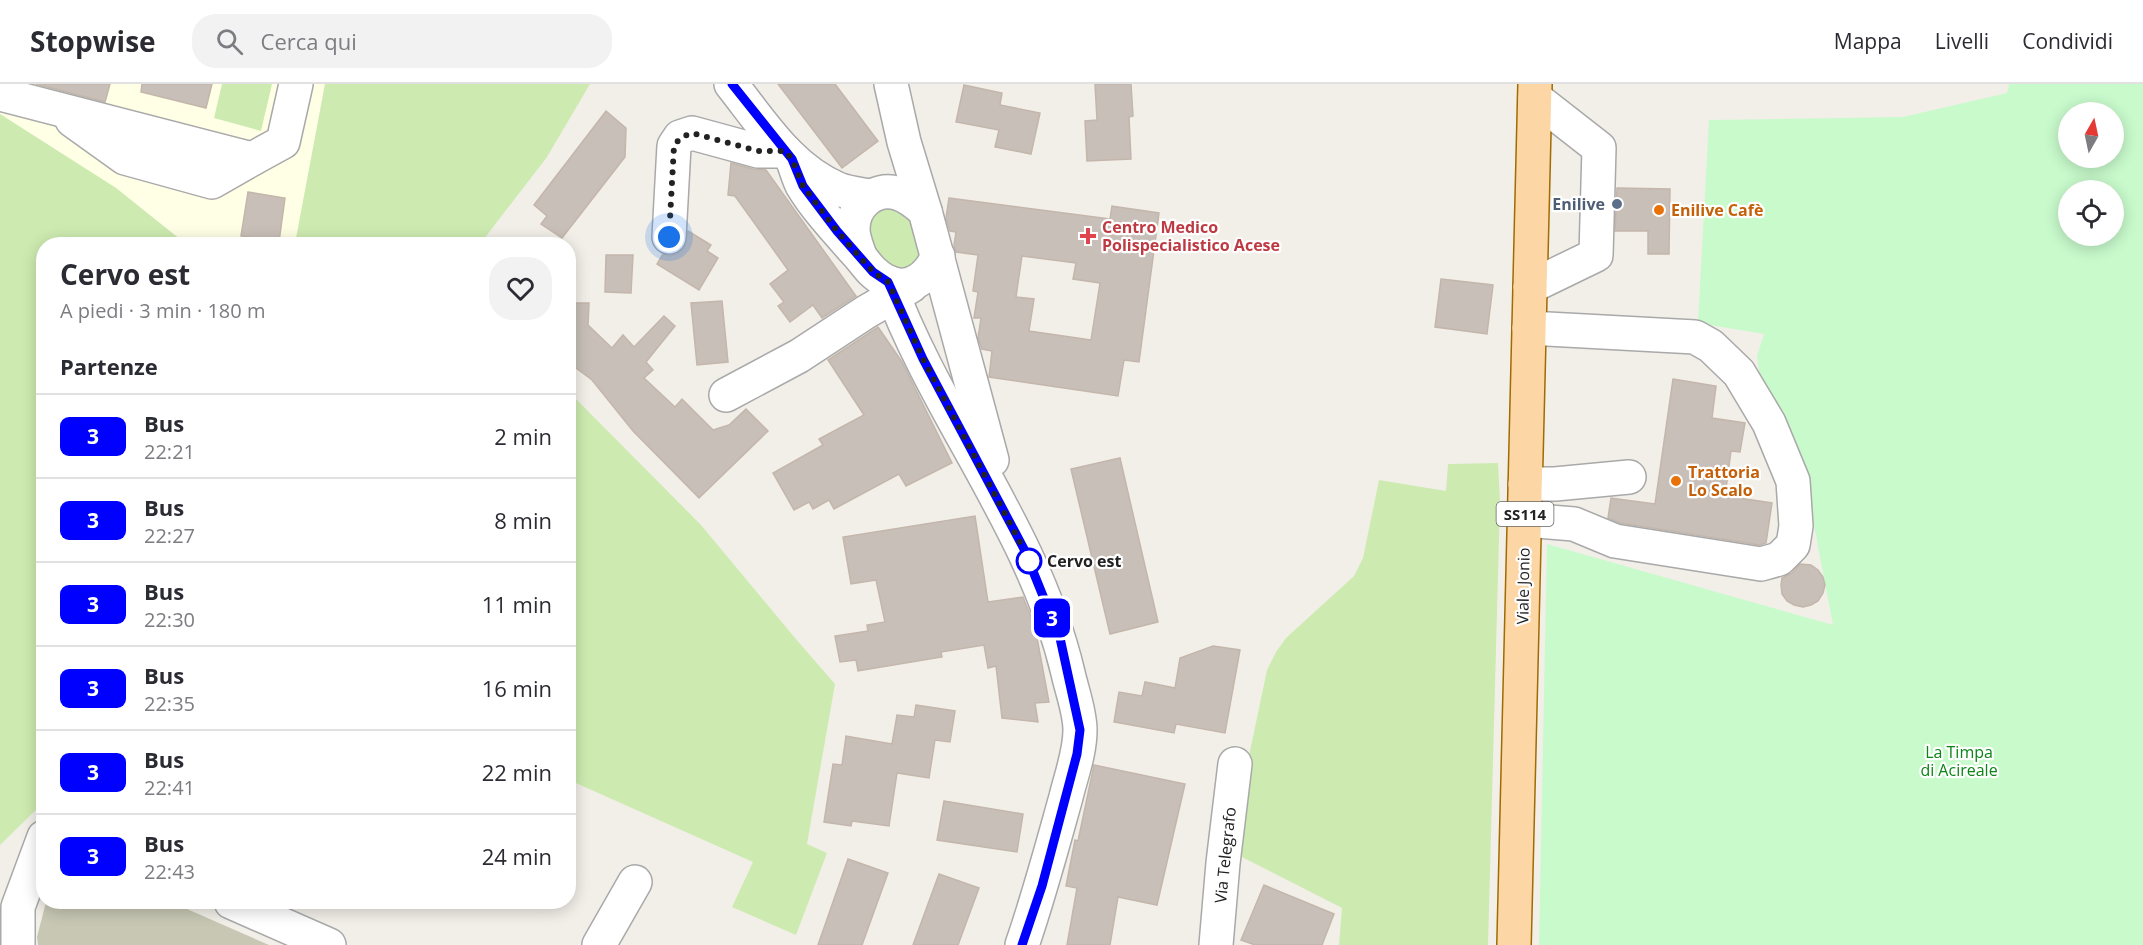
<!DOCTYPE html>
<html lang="it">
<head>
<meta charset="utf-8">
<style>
	body { margin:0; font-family:"Open Sans",sans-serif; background:#f2f2f3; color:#2b2b33; height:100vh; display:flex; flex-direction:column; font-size:22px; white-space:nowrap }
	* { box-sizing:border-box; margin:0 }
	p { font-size:20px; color:#7c7c81 }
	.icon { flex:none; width:33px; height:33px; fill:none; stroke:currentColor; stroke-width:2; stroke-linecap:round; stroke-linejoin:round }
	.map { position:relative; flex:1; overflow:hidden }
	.side { position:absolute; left:36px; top:153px; width:540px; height:672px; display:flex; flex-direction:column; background:#fff; border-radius:24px; box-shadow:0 3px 15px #0003 }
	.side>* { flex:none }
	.badge { padding:0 12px; border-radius:9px; font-size:21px; line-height:39px }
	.needle { width:39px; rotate:9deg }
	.tools { position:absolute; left:2058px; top:18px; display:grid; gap:12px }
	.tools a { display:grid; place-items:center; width:66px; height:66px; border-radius:50%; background:#fff; box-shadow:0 3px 15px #0003; font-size:30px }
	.you { position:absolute; width:30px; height:30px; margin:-15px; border:4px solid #fff; border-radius:50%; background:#1a73e8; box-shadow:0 0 0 9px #1a73e833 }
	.map>.badge { position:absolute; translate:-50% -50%; box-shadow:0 0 0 3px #fff }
	h2 { padding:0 24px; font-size:22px; line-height:54px }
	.round { display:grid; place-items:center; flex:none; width:63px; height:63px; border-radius:24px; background:#f2f2f3 }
	.headline { display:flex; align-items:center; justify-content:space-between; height:102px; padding:0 24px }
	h1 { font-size:28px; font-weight:700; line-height:45px }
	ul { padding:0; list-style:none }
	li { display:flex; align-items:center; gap:18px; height:84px; padding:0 24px; border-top:2px solid #e1e1e2 }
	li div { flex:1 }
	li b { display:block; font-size:22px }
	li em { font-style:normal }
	li .badge { min-width:66px; font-weight:700; text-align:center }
	header { display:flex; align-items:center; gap:36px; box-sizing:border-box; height:84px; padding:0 30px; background:#fff; border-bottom:2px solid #e1e1e2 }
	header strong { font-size:28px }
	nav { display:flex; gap:33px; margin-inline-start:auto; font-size:21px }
	.search { width:420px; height:54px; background:#f2f2f3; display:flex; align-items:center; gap:15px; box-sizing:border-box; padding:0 21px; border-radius:24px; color:#7c7c81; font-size:22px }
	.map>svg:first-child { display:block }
</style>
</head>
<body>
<header>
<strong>Stopwise</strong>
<div class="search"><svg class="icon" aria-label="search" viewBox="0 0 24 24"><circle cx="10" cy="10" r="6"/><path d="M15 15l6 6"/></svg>Cerca qui</div>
<nav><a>Mappa</a><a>Livelli</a><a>Condividi</a></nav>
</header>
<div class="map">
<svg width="2143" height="861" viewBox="0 0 2143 861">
	<rect width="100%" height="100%" fill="#f2efe9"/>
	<!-- education -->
	<polygon fill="#ffffe5" points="0,0 325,0 295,160 186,160 116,104 0,30"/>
	<!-- construction -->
	<polygon fill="#c7c7b4" points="46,818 171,818 269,861 38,861 37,853"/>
	<!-- grass -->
	<g fill="#cdebb0">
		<polygon points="222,0 272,0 261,47 214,34"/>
		<polygon points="325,0 590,0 547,73 480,160 295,160"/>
		<polygon points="0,30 116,104 186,160 44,160 43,719 0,761"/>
		<polygon points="872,124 906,124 926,168 912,185 891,184 865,155"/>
		<polygon points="568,307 701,441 795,554 835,600 807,760 827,769 796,851 732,823 753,778 569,696"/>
		<polygon points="1498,379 1500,417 1488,861 1339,861 1342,824 1232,768 1237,729 1267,586 1276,568 1286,554 1354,492 1363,474 1379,396 1446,407 1448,380"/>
	</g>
	<!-- park -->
	<path fill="#c8facc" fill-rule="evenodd" d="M2009 0H2143V861H1539L1547 460 1833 541 1806 399 1760 296 1757 272 1764 250 1698 239 1709 36 1903 33 2007 9ZM2068 28H2114V74H2068ZM2068 106H2114V152H2068Z"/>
	<!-- building -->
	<g fill="#c7bfb8" stroke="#c4b6ab" stroke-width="1.5" fill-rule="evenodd">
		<polygon points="36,0 110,0 105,18"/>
		<polygon points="142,0 212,0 206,24 141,8"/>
		<polygon points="778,0 835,0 878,57 842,84"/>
		<polygon points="1095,0 1131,0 1133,32 1129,33 1131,75 1087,77 1085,37 1097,36"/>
		<polygon points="964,1 1002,9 1000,21 1040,29 1031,70 995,63 999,46 956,38"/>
		<polygon points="606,27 626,44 625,73 562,154 541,140 547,132 534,121"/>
		<polygon points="731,79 753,85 766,86 856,212 822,234 813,221 790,238 778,222 784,218 770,200 788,186 735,112 728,111"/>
		<polygon points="1617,104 1670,105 1669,170 1648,170 1648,147 1615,147"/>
		<polygon points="248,108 285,114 279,158 241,152"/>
		<path d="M949 114 1110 135 1112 122 1159 129 1139 278 1124 276 1118 312 989 293 992 267 982 265 978 254 981 234H974L978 208 973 207 978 171 956 168 954 161 956 148 950 147 946 134ZM1022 172 1076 179 1073 195 1100 199 1091 256 1029 247 1034 215 1016 213Z"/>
		<polygon points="688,147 711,161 707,167 718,174 699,206 657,180 663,170 669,172 677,170 684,164"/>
		<polygon points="606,171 633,171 631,209 605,208"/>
		<polygon points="1441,195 1493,201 1487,250 1435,243"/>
		<polygon points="722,217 728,278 697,281 691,219"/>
		<polygon points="568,219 589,219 588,241 612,264 623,251 634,263 664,232 675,242 646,278 653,286 644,294 675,323 682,315 713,346 729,341 746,325 768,347 699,414 633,347 592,296 572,281 568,280"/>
		<polygon points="878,243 902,278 952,379 906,402 899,390 834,425 829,416 813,425 809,418 794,426 773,389 823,361 819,355 864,331 828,276"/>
		<polygon points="1673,295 1716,302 1712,334 1745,339 1740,368 1731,367 1725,412 1772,419 1766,459 1760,461 1620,439 1608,434 1611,414 1655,420"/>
		<polygon points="1120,374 1158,538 1110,550 1071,385"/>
		<polygon points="975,432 988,518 1023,513 1035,543 1049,618 1035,619 1038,638 1002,634 996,582 988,584 984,561 941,568 942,573 858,587 856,576 840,578 835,552 868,547 867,541 885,538 876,496 851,500 843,453"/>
		<polygon points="1800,480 1811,481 1818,486 1823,493 1825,501 1823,509 1818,517 1811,521 1803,523 1794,521 1787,517 1782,510 1781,501 1782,494 1792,489"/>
		<polygon points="1213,562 1240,566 1225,649 1176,640 1174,649 1114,638 1119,608 1142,612 1145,598 1175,604 1180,574"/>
		<polygon points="916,621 955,627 950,658 935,656 929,694 897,689 889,742 852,737 851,742 824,738 833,680 842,681 846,652 892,660 897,631 914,633"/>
		<polygon points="1094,681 1185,700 1157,821 1118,813 1110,861 1067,861 1077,804 1066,802 1075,756 1078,757"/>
		<polygon points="944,717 1023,730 1017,768 937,756"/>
		<polygon points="848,775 888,789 862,861 818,861"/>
		<polygon points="939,790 979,804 958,861 913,861"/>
		<polygon points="1264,801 1334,830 1322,861 1255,861 1241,856"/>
	</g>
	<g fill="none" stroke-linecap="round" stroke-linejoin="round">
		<!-- minor casing -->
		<g stroke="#a9a9a9" stroke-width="36">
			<g id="minor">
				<path d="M731 0C762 39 790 85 838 105 848 109 859 110 870 112"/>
				<polyline points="891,0 904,58 925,127"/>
				<polyline points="0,10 252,75 283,58 296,0"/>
				<polyline points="72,36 125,74 212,98 252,75"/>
				<path d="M792 75C796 84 798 93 802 101 815 123 837 147 854 166 861 173 866 181 872 187 898 212 924 202 938 172"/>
				<polyline points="669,153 674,62 680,53 692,49 758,67 785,67"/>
				<path d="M860 172C857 163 853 154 853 145 853 121 874 103 897 109 908 112 916 119 925 127L992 376"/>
				<path d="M888 198C938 334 1034 445 1068 589 1072 607 1080 628 1080 646 1080 669 1071 692 1066 713 1052 763 1039 812 1022 861"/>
				<polyline points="1530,203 1596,171 1599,64 1535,14"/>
				<polyline points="726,311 799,272 866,228 911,202"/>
				<polyline points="1525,400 1555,400 1629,393"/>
				<polyline points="1525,436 1574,440 1615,457 1761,480 1779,475 1793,461 1796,442 1793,397 1769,339 1739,289 1711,262 1695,253 1529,244"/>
				<polyline points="231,818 329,861"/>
				<polyline points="18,861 18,823 44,753"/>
				<polyline points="599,861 635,798"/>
				<polyline points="1216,861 1223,779 1235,680"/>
			</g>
		</g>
		<!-- major casing -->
		<g stroke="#a06b00" stroke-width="36">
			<polyline id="major" points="1514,861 1535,0"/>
		</g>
		<!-- minor -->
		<use href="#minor" stroke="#fff" stroke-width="33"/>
		<!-- major -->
		<use href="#major" stroke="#fcd6a4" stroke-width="33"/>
	</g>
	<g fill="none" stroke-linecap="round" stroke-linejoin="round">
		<!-- line casing -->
		<g stroke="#fff" stroke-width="14">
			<polyline id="line" points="732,0 792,75 803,102 837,147 873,188 888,198 923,275 1024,465 1060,554 1080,646 1077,670 1042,802 1022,861"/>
		</g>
		<!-- line -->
		<use href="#line" stroke="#00f" stroke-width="9"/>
		<!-- walk -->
		<polyline stroke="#222" stroke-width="6" stroke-dasharray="0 10.8" points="669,153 674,62 680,54 692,49 758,67 785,67 792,75 803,102 837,147 873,188 888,198 923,275 1031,479 1029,477"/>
	</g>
	<!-- markers -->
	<circle fill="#5c6f8a" stroke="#fff" stroke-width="2" cx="1617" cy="120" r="6"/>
	<g fill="#e8710a" stroke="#fff" stroke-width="2">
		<circle cx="1659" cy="126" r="6"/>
		<circle cx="1676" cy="397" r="6"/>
	</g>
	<path fill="#e0444e" stroke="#fff" stroke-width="2" d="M1085 143h6v6h6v6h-6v6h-6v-6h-6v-6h6z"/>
	<circle fill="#fff" stroke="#00f" stroke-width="3" cx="1029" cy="477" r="12"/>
	<g text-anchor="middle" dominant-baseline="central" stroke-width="4.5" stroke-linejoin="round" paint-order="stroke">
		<!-- shield labels -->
		<rect fill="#fff" stroke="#646464" stroke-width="1.5" x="1496.5" y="418" width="57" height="24" rx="4.5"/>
		<g font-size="15" font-weight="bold" fill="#222">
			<text x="1525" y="430">SS114</text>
		</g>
		<!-- service labels -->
		<g font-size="16" font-weight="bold" fill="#4e5e75" stroke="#fff" text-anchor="end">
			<text x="1605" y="120">Enilive</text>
		</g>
		<!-- food labels -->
		<g font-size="16" font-weight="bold" fill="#c56008" stroke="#fff" text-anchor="start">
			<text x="1671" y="126">Enilive Cafè</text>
			<text x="1688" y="388">Trattoria<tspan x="1688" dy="18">Lo Scalo</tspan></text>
		</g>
		<!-- health labels -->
		<g font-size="16" font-weight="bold" fill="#be3a42" stroke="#fff" text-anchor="start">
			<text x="1102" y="143">Centro Medico<tspan x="1102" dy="18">Polispecialistico Acese</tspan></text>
		</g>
		<!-- stop labels -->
		<g font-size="16" font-weight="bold" fill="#222" stroke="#fff" text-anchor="start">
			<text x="1047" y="477">Cervo est</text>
		</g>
		<!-- street labels -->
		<g font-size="16" fill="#222" stroke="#fff">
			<text transform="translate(1523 502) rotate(-89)">Viale Jonio</text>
			<text transform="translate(1225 771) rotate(-84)">Via Telegrafo</text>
		</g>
		<!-- park labels -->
		<g font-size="16" fill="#0c8416" stroke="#fff">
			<text x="1959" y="668">La Timpa<tspan x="1959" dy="18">di Acireale</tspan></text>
		</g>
	</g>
</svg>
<div class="tools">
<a><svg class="needle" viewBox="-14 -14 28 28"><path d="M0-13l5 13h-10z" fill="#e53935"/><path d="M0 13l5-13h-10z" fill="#7c7c81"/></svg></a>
<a><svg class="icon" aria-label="locate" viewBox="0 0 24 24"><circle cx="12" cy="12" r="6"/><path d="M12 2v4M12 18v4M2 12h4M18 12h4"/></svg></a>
</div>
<div class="you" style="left:669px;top:153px"></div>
<b class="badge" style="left:1052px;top:534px;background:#00f;color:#fff">3</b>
<section class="side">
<div class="headline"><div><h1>Cervo est</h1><p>A piedi · 3 min · 180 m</p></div><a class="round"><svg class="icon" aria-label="heart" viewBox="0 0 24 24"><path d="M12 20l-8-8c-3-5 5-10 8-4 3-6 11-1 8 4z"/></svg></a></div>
<h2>Partenze</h2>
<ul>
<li><span class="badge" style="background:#00f;color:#fff">3</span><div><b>Bus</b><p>22:21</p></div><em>2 min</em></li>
<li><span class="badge" style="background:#00f;color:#fff">3</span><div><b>Bus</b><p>22:27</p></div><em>8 min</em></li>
<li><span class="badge" style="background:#00f;color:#fff">3</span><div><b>Bus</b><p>22:30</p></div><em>11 min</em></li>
<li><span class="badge" style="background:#00f;color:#fff">3</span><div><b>Bus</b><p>22:35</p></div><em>16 min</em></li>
<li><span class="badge" style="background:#00f;color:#fff">3</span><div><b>Bus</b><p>22:41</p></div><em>22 min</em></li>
<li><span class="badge" style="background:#00f;color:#fff">3</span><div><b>Bus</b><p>22:43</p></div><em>24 min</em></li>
</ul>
</section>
</div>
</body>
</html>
